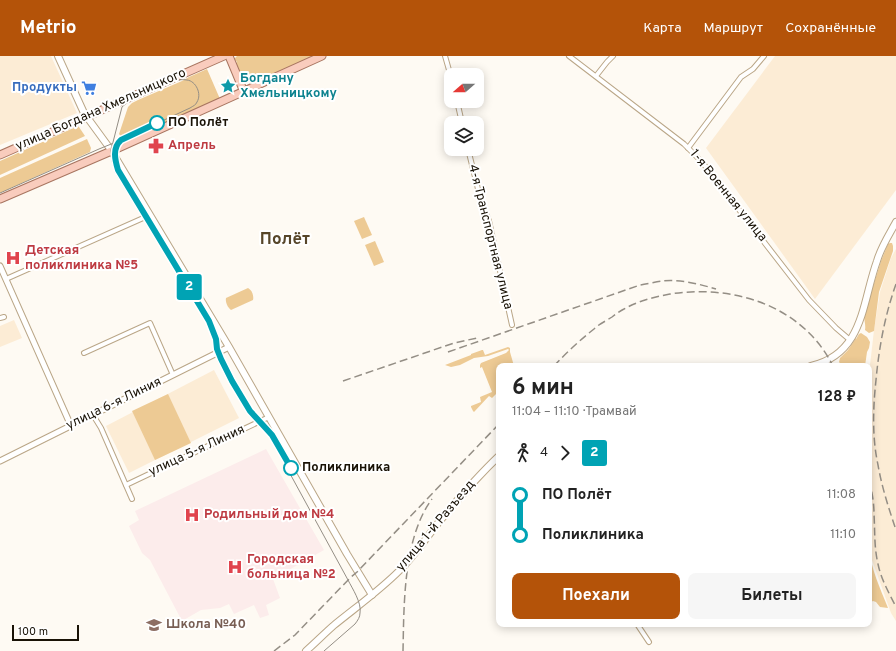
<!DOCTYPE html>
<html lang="ru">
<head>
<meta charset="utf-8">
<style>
	body { margin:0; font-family:Overpass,sans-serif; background:#f6f6f6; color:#222; height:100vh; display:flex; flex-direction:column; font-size:15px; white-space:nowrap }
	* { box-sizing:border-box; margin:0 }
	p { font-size:13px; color:#767676 }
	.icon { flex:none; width:22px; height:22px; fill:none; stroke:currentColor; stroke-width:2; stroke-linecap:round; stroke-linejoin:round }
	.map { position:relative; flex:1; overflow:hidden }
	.sheet { position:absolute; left:496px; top:307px; width:376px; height:264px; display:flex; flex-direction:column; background:#fff; border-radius:8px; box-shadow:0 2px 10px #0003 }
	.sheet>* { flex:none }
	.badge { padding:0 8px; border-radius:3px; font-size:14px; line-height:26px }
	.needle { width:26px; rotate:250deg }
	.controls { position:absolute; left:444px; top:12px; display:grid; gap:8px }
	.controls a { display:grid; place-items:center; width:40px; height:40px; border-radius:8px; background:#fff; box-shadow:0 2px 10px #0003; font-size:20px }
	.scale { position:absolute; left:12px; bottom:10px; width:67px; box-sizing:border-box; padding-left:4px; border:2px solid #191206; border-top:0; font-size:11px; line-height:14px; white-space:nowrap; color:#191206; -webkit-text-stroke:3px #fff; paint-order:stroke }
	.map>.badge { position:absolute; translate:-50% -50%; box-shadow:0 0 0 2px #fff }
	.legs { display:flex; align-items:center; gap:6px; height:44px; padding:0 16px; font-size:13px }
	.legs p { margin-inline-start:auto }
	.head { display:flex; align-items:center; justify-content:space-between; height:68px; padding:0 16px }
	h1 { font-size:22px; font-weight:700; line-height:30px }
	.primary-button { display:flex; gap:8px; margin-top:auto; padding:8px 16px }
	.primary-button a { flex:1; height:46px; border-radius:8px; background:#b45309; color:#fff; font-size:16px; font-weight:700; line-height:46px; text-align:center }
	.primary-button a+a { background:#f6f6f6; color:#222 }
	ul { padding:0 16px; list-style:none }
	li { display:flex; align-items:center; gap:14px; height:40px; font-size:15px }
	li i { display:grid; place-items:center; width:6px; height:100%; margin:0 5px; background:currentColor }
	li i::after { content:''; width:10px; height:10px; margin:-5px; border:3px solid; border-radius:50%; background:#fff }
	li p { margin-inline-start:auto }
	li:first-child i { background:linear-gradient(#0000 50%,currentColor 0) }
	li:last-child i { background:linear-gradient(currentColor 50%,#0000 0) }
	header { display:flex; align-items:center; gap:24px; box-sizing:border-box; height:56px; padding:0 20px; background:#b45309; color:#fff }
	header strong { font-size:19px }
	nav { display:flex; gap:22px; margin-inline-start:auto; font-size:14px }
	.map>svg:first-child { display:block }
</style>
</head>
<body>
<header>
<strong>Metrio</strong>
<nav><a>Карта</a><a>Маршрут</a><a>Сохранённые</a></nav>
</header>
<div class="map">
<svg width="896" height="595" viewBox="0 0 896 595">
	<rect width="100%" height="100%" fill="#fefaf3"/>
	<!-- built -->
	<g fill="#fcecd5">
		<polygon points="0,0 51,0 77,57 0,89"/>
		<polygon points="775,0 896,0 896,134 815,243 706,92"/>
		<polygon points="896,193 896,565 891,557 872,504 869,481 869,318 874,274 880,236 891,202"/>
		<polygon points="14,264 22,282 0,291 0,270"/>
		<polygon points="214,314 239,362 129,417 106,370"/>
	</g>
	<!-- medical -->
	<polygon fill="#fceceb" points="266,393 324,494 273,523 280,542 266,549 269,559 260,562 254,549 234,558 229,548 220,552 201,554 182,565 150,504 142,497 129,470 139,464 135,455"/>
	<!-- green -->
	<g fill="#edca94">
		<polygon points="237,0 317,0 255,28 250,24 243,15 240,16 236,7 237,6 234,3"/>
		<polygon points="207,13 220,43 124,84 119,78 128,51 132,47 138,44 182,25 189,21"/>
		<polygon points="78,70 79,71 85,80 0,119 0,105"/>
		<polygon points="87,83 91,92 90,96 0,137 0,122"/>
		<polygon points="364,161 372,179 362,183 354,165"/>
		<polygon points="375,185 384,206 374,210 365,189"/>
		<path d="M890 187H892L893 190V195L879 236 874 275 869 277 865 274C866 269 864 264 864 259L881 205 888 188Z"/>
		<path d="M248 232C252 234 254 240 253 244L231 254C228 252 225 246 226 242Z"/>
		<polygon points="861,277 867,281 870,286 869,292 867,296 865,310 842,310 839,306 840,302 848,294 856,282 856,283 859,278"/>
		<polygon points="508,291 510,292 510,296 514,310 499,310 499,335 492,342 489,340 474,356 473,355 471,351 471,350 481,346 480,341 492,336 482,311 480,312 480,309 481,307 506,297 509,294 508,293 488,300 474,302 460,309 451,311 445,309 471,299 471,298 482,294 483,294 485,299"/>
		<polygon points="168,338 191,387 155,404 132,355"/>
		<path d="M869 492C871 513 880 532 888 552L880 551 876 546 873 545 869 547Z"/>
	</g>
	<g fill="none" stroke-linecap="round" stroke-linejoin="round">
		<!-- minor casing -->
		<g stroke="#baa687" stroke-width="6">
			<g id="minor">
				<polyline points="445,0 451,21"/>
				<polyline points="569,0 684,88 702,106 809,244 836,272 850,284"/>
				<polyline points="596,20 607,6 613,0"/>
				<polyline points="457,45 462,67"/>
				<polyline points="688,92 741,21 753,13 764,0"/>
				<polyline points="468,93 480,141 489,165 512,269"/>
				<polyline points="6,223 150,159"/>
				<polyline points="0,262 4,261"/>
				<polyline points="84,297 150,267 173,319"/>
				<polyline points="93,359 101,372 132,443"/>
				<polyline points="126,429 269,361"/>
				<polyline points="637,568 649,586"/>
			</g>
		</g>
		<!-- tertiary casing -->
		<g stroke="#baa687" stroke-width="7">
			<g id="tertiary">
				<polyline points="0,210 71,370"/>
				<polyline points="0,405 229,291"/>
			</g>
		</g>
		<!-- secondary casing -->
		<g stroke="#baa687" stroke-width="8">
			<g id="secondary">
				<polyline points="58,0 84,57 111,94 229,291 347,498 372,539"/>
				<path d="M811 310C864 298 862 246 877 205 881 191 889 179 896 166"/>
				<path d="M306 595C315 587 324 578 333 570 355 552 379 535 399 515 414 500 426 482 439 466 458 443 477 421 499 400"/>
			</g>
		</g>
		<!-- primary casing -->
		<g stroke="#a87560" stroke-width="9">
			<g id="primary">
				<polyline points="229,0 244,36"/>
				<polyline points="0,99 224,0"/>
				<polyline points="0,143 116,93 322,0"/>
			</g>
		</g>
		<!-- minor -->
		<use href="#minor" stroke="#fff" stroke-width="4"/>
		<!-- tertiary -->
		<use href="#tertiary" stroke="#fff" stroke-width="5"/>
		<!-- secondary -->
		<use href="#secondary" stroke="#fff" stroke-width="6"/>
		<!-- primary -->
		<use href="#primary" stroke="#f9ccbd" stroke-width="7"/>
		<!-- tram -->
		<path stroke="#948e85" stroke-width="1" d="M0 137 99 93C106 90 114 87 121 84L190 52C193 50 196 49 197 46 202 38 196 25 187 24 182 23 178 24 174 25L129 45 122 51 111 94 112 105 115 116 207 268 212 277 215 294 218 305 229 326 251 362 265 375 270 381 348 524C352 532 362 547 360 557 360 561 358 564 355 568L324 595"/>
		<!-- rail -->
		<g stroke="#948e85" stroke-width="1.5" stroke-dasharray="8 4" stroke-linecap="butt">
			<path d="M896 228C885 259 879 291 876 324 873 352 872 381 878 409 882 432 889 453 896 474"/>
			<path d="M448 296 640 229C647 228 655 226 662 225 680 223 699 228 716 233"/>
			<path d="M554 310C566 297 580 284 594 273 599 268 606 265 612 261 616 258 620 255 624 253 638 245 654 241 670 238 734 228 803 250 833 310"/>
			<polyline points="343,325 454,287 477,282"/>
			<path d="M869 424C872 435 874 447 874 458 875 475 874 491 878 508 881 523 889 537 896 551"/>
			<polyline points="274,595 295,579 350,522 357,516 499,368"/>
			<path d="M403 595C404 549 403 482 432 443"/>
		</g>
	</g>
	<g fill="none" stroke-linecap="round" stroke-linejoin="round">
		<!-- line-1 casing -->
		<g stroke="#fff" stroke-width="9">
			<path id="line-1" d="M157 67 121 84C112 92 115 104 118 114L209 265 216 283 217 293 221 303 232 325 250 355 272 379 291 412"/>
		</g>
		<!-- line-1 -->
		<use href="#line-1" stroke="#00a3b4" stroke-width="6"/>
	</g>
	<!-- icons -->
	<defs>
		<g id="sight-bare" transform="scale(1.2)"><path d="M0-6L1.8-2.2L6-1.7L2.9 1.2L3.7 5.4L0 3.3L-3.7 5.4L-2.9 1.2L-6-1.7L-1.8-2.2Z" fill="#0f9aa8" stroke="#fff" stroke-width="2.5" paint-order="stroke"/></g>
		<g id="supermarket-bare" transform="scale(1.2)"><path d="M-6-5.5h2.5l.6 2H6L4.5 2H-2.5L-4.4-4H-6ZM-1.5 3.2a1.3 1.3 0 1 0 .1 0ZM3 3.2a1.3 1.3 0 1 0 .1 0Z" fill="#3f7fe0" stroke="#fff" stroke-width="2.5" paint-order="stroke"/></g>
		<g id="pharmacy-bare" transform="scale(1.2)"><path d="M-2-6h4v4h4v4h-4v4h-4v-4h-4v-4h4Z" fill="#e0444e" stroke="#fff" stroke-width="2.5" paint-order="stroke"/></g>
		<g id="hospital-bare" transform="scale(1.2)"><path d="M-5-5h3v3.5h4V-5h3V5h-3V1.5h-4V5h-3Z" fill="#e0444e" stroke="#fff" stroke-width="2.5" paint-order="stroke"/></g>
		<g id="school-bare" transform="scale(1.2)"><path d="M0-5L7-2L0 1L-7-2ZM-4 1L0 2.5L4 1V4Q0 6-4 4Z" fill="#8d6e63" stroke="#fff" stroke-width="2.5" paint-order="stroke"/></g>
	</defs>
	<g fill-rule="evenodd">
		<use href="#sight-bare" x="228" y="30"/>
		<use href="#supermarket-bare" x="89" y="32"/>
		<use href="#pharmacy-bare" x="156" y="90"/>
		<use href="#hospital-bare" x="13" y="202"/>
		<use href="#hospital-bare" x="192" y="459"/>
		<use href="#hospital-bare" x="235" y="511"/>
		<use href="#school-bare" x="154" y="569"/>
	</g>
	<!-- markers -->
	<g fill="#fff" stroke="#00a3b4" stroke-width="2">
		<circle cx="157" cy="67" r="7"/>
		<circle cx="291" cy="412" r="7"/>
	</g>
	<g text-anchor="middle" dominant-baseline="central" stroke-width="4" stroke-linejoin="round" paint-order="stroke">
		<!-- culture labels -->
		<g font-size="13" font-weight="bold" fill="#0d838f" stroke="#fff" text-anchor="start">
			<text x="240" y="23">Богдану<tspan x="240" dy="15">Хмельницкому</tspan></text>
		</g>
		<!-- shop labels -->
		<g font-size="13" font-weight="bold" fill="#366cbe" stroke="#fff" text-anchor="end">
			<text x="77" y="32">Продукты</text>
		</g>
		<!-- street labels -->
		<g font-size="13" fill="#191206" stroke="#fff">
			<text transform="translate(101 54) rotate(-24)">улица Богдана Хмельницкого</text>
			<text transform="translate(728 140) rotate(51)">1-я Военная улица</text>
			<text transform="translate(490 181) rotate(76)">4-я Транспортная улица</text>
			<text transform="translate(114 348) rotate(-26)">улица 6-я Линия</text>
			<text transform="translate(197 395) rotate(-25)">улица 5-я Линия</text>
			<text transform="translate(436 470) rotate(-50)">улица 1-й Разъезд</text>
		</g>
		<!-- stop labels -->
		<g font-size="13" font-weight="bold" fill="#191206" stroke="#fff" text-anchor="start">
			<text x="168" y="67">ПО Полёт</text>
			<text x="302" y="412">Поликлиника</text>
		</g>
		<!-- health labels -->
		<g font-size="13" font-weight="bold" fill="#be3a42" stroke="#fff" text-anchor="start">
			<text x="168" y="90">Апрель</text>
			<text x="25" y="195">Детская<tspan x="25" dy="15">поликлиника №5</tspan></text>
			<text x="204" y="459">Родильный дом №4</text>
			<text x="247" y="504">Городская<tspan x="247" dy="15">больница №2</tspan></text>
		</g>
		<!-- education labels -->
		<g font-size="13" font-weight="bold" fill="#785e54" stroke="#fff" text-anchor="start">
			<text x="166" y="569">Школа №40</text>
		</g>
		<!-- district labels -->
		<g font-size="17" font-weight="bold" fill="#57462a" stroke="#fff">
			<text x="285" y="184">Полёт</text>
		</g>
	</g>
</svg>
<div class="controls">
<a><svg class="needle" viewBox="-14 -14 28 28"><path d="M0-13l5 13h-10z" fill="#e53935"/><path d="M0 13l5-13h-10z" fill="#767676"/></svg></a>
<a><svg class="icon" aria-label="layers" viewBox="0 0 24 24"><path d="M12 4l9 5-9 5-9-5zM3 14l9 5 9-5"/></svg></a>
</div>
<div class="scale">100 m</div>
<b class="badge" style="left:189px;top:231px;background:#00a3b4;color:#fff">2</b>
<section class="sheet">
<div class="head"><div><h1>6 мин</h1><p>11:04 – 11:10 · Трамвай</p></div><b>128 ₽</b></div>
<div class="legs"><svg class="icon" aria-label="walk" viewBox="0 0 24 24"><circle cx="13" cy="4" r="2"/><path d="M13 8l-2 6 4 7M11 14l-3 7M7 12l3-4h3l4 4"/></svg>4<svg class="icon" aria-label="forward" viewBox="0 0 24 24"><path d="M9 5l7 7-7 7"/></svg><b class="badge" style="background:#00a3b4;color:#fff">2</b></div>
<ul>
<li><i style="color:#00a3b4"></i><b>ПО Полёт</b><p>11:08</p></li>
<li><i style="color:#00a3b4"></i><b>Поликлиника</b><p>11:10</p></li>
</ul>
<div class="primary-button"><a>Поехали</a><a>Билеты</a></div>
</section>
</div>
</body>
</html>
